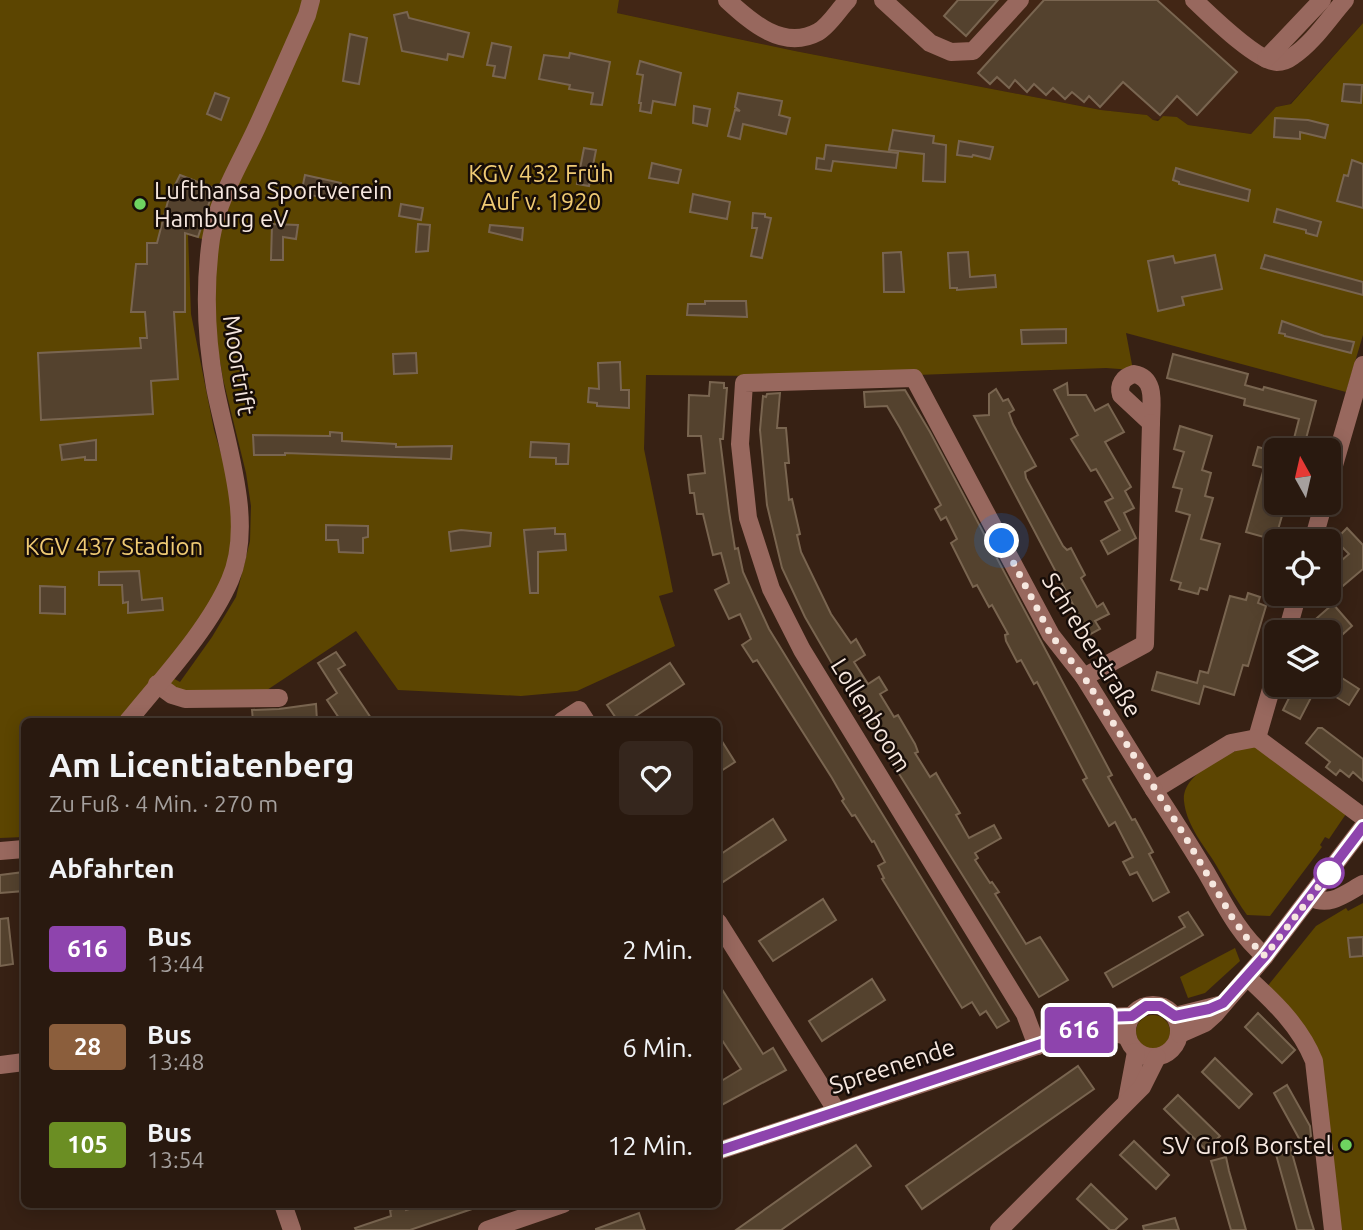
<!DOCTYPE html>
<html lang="de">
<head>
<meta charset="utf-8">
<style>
	body { margin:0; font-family:Ubuntu,sans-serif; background:#35261d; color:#f1f3f6; height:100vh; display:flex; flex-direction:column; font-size:26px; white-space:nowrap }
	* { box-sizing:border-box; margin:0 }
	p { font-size:23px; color:#a5a09e }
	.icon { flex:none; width:38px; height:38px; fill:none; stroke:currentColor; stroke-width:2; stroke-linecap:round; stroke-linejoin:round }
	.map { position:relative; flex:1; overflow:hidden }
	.drawer { position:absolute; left:21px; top:718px; width:700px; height:490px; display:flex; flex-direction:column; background:#29190f; border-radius:10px; box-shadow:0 4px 18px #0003,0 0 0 2px #45382f }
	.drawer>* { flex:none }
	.badge { padding:0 14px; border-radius:5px; font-size:24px; line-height:46px }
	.needle { width:46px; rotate:352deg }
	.fabs { position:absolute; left:1264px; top:438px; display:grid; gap:14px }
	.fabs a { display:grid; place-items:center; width:77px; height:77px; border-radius:10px; background:#29190f; box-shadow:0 4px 18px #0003,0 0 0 2px #45382f; font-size:35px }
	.you { position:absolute; width:35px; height:35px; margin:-18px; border:5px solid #fff; border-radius:50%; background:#1a73e8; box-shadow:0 0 0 10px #1a73e833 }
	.map>.badge { position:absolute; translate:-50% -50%; box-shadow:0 0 0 4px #fff }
	h2 { padding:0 28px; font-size:26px; line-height:63px }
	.round { display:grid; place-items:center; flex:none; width:74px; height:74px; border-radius:10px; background:#35261d }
	.head { display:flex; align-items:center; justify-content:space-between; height:119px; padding:0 28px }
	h1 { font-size:33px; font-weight:700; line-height:52px }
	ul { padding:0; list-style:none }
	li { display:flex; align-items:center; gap:21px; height:98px; padding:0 28px }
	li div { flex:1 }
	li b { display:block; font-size:26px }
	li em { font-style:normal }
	li .badge { min-width:77px; font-weight:700; text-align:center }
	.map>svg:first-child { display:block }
</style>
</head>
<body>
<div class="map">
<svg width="1363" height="1230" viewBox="0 0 1363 1230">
	<rect width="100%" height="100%" fill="#372114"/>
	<!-- built -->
	<polygon fill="#422615" points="619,0 1363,0 1363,23 1290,104 1276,107 1251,134 1188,125 1177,117 1153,120 1147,115 1101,110 795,51 617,13"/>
	<!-- green -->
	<g fill="#5c4501">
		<polygon points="0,0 619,0 617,13 795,51 1101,110 1147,115 1153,120 1158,121 1163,116 1177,117 1188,125 1251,134 1276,107 1291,104 1363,23 1363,335 1346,392 1126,333 1133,370 1106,368 863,377 646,375 644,449 673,592 659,596 675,646 577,691 521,696 398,690 356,631 264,692 178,692 163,684 169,676 180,682 212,637 236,597 250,541 251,506 246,473 223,379 213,321 216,243 188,235 191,314 214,430 229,480 233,519 231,551 226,574 202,617 119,721 24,721 24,837 0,838"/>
		<path d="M1246 747H1256L1346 814 1329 839 1325 837 1320 845 1322 847 1270 916 1247 915C1234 897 1224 878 1213 860 1201 842 1186 823 1184 801 1181 775 1225 754 1246 747Z"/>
		<polygon points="1363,903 1363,1230 1338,1230 1320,1061 1266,988 1316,926 1346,908 1348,911"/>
		<polygon points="1235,948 1240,961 1205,993 1188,998 1180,977"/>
		<circle cx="1153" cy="1032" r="17"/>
	</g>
	<!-- building -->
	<g fill="#54422e" stroke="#796550" stroke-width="2">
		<polygon points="958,0 998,0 966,36 944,16"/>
		<polygon points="1044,0 1157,0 1237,72 1197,115 1177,96 1160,115 1123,82 1100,107 1089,96 1084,102 1072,92 1065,99 1053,88 1046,95 1034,84 1027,92 1015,80 1009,88 997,77 990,84 978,73"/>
		<polygon points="407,12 409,18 469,33 463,57 448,54 447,60 402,51 394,15"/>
		<polygon points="350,34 367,38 359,84 343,81"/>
		<polygon points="492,43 511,47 505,78 493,76 495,66 487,65"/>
		<polygon points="570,53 610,62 602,105 591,104 593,93 569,89 570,85 539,79 544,55 569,58"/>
		<polygon points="640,61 681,73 675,105 653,101 651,113 640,111 641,103 639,103 643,75 637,74"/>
		<polygon points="1344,84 1362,85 1361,103 1342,101"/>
		<polygon points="215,93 229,98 221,120 207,114"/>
		<polygon points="738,93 782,101 779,115 790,118 786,134 743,124 740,139 728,136 735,110 740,111 735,107"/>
		<polygon points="694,106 710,109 707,126 693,123"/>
		<polygon points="1275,118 1308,120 1328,125 1325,138 1300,132 1300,139 1274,137"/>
		<polygon points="893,130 934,136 933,143 946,145 945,182 923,181 924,154 889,150"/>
		<polygon points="959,141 993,147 990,159 973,155 972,157 957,155"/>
		<polygon points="826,145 898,153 896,168 833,161 831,171 816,169 817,158 824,159"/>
		<polygon points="584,148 596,150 589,186 577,184"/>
		<polygon points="1352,160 1363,164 1363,208 1337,201 1344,175 1348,176"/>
		<polygon points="652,163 681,170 678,183 649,178"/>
		<polygon points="1176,168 1250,190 1248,201 1179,184 1179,182 1173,180"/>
		<polygon points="180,175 214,188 198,237 185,233 185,312 174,312 178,379 151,381 153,414 41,420 38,353 141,348 140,338 147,338 145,312 131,312 136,264 147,264 147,243 157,243 169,197"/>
		<polygon points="305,175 341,183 338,199 301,194"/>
		<polygon points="693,194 730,202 727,219 690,212"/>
		<polygon points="401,204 423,208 421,220 399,216"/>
		<polygon points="1277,209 1321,222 1317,236 1306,233 1306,230 1274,222"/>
		<polygon points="753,213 765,214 765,217 771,218 762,258 751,256 757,228 752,228"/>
		<polygon points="272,224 298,225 296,239 283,237 283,260 271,260"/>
		<polygon points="418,224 430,225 428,251 416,252"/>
		<polygon points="490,225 523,228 522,240 489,232"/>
		<polygon points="901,252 904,292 884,292 883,253"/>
		<polygon points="968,252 970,277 995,275 996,287 957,290 957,288 950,288 948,253"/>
		<polygon points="1215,255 1222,289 1182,297 1184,305 1158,311 1148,261 1173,256 1175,263"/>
		<polygon points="1265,255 1363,282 1363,295 1261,268"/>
		<polygon points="705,301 746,301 747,317 687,315 688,304 705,304"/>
		<polygon points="1282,321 1324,336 1354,342 1351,353 1285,336 1285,334 1279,333"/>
		<polygon points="1066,329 1066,343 1022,344 1021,330"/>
		<polygon points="416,353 417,373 394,374 393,354"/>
		<polygon points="1173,354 1248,374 1245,385 1263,390 1264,387 1316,401 1303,450 1291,450 1299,419 1244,405 1245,399 1167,378"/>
		<polygon points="620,362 621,390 629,390 629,408 597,406 597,403 588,402 589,388 599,389 598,363"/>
		<polygon points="710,382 724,383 724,388 727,388 723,439 720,439 729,511 735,549 738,548 743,572 753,594 769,629 785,655 1009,1021 997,1028 986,1011 980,1015 972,1002 962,1008 882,879 884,878 878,866 885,862 874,841 872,842 855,815 852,816 842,801 844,799 832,778 757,660 753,662 742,645 751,639 740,614 729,619 715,590 729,583 721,553 713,555 703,514 697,514 694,493 690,493 688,475 705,473 701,436 688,436 689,395 709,396"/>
		<polygon points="1067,383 1068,395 1086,395 1095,411 1108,404 1124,432 1105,442 1131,487 1125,491 1134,508 1124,513 1136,538 1108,554 1101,541 1120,530 1105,502 1113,498 1096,469 1091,471 1071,439 1078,435 1054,390"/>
		<polygon points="996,389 1003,401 1008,399 1014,410 1009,413 1013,424 1036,466 1025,472 1026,478 1063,546 1067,550 1071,548 1085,575 1081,578 1097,607 1103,603 1109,614 1095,621 1100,629 1089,635 974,416 989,415 989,394"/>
		<polygon points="905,390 930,432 1112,775 1108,777 1132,820 1135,819 1153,852 1149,854 1169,892 1153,901 1137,872 1130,875 1123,862 1133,857 1115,822 1109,826 1083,780 1087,778 1037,682 1034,684 1021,660 1017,662 1006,641 1005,635 1008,634 992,605 989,607 977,585 973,587 951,543 957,539 946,517 941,520 935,509 941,505 900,428 887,406 865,407 864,392"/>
		<polygon points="780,393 777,428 786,428 789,463 785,463 789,500 792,499 800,534 797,535 801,552 831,614 851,643 856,639 865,655 854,662 868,684 879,677 887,690 880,694 894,717 898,715 915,744 918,752 915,753 930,777 936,773 941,782 960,813 956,815 969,838 994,825 1001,838 975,853 978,858 975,860 990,883 992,882 999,892 995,894 1026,944 1040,937 1068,980 1039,997 896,769 868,719 842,681 805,617 782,568 767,505 760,430 763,396 766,397 767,394"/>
		<polygon points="1180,426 1212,436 1202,470 1211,473 1205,496 1213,498 1201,539 1220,544 1207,590 1200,588 1198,594 1179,589 1181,583 1171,580 1190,515 1176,511 1182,489 1173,487 1184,452 1174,449"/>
		<polygon points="330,432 342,433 342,441 396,444 396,447 452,446 451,459 285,453 285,455 254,455 253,435 330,436"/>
		<polygon points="1273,439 1276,439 1276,502 1286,502 1275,540 1246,532 1264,468 1253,465 1258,447 1269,450"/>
		<polygon points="96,440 96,460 85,460 85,457 62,460 60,445"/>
		<polygon points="531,442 569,444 568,464 556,464 556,458 530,457"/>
		<polygon points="326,525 368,526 368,537 363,538 363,553 339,552 338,540 326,540"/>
		<polygon points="555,528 555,534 565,534 566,550 538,552 538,593 530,593 524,530"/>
		<polygon points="1347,528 1363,545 1363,569 1338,590 1328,579 1328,572 1349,554 1335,540"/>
		<polygon points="461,530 491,533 490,546 451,551 449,532"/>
		<polygon points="139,571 142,600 162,598 163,610 128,613 128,602 123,603 122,585 99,585 99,572"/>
		<polygon points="40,586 65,587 65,614 40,613"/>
		<polygon points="1248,593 1260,597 1258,603 1266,606 1248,666 1243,665 1234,695 1204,686 1199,704 1152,690 1157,672 1197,683 1200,671 1208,673 1230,596 1246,600"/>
		<polygon points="1333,604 1352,626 1343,634 1338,628 1328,636 1328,632 1317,632 1310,624"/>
		<polygon points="336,652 345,665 338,669 373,721 341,721 327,700 337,693 318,663"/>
		<polygon points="670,663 684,684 628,721 618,721 607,705"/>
		<polygon points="1328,669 1359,689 1349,705 1328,692"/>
		<polygon points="1296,684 1318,684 1300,719 1283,710"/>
		<polygon points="316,704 317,721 253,721 252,710 279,709"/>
		<polygon points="1318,728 1322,728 1363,759 1363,781 1353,772 1349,777 1340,770 1336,775 1326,767 1330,762 1306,743"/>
		<polygon points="718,735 735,762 718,773"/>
		<polygon points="773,819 786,840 723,882 718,873 718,856"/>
		<polygon points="24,872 24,891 0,893 0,875"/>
		<polygon points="823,899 836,920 773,961 759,941"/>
		<polygon points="1188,912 1203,935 1113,987 1105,973 1185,927 1179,917"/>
		<polygon points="8,918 13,964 0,966 0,919"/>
		<polygon points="1363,937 1363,956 1350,957 1348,938"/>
		<polygon points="872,979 885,1000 822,1041 809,1021"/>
		<polygon points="718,983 763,1054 773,1048 786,1070 718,1107 718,1083 741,1069 718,1034"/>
		<polygon points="1258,1013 1295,1050 1282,1063 1245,1027"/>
		<polygon points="1215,1058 1252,1094 1239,1108 1202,1072"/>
		<polygon points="1078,1066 1094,1089 922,1209 906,1186"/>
		<polygon points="1287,1085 1310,1126 1311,1136 1301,1142 1274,1093"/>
		<polygon points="1178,1095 1220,1136 1206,1150 1164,1109"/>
		<polygon points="1134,1141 1169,1175 1156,1189 1120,1155"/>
		<polygon points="856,1145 871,1166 781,1230 736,1230"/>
		<polygon points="1290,1146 1309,1214 1314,1230 1297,1230 1275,1151"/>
		<polygon points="1226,1157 1229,1171 1246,1230 1231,1230 1211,1161"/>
		<polygon points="1091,1184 1127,1219 1115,1230 1110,1230 1077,1199"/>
		<polygon points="427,1204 481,1206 410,1230 356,1230 355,1228 391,1216 390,1210 405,1205 406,1210"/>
		<polygon points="639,1213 645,1230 596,1230 596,1229"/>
		<polygon points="1175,1218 1179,1230 1144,1230 1143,1226"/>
	</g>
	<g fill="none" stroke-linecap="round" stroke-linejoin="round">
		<!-- minor -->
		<g stroke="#98685e" stroke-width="18">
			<path d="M727 0C751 22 783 51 818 32 829 26 839 9 848 0"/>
			<polyline points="883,0 930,43 951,52 973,51 1020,0"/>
			<path d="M1194 0C1210 15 1256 61 1277 62 1282 62 1289 59 1293 56 1313 43 1329 18 1345 0"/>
			<polyline points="1266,59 1322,0"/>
			<path d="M1134 374C1157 378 1151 405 1151 423L1121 395C1118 385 1123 377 1134 374Z"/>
			<polyline points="1328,486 1363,365"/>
			<polyline points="1313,541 1324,502"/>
			<polyline points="1287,632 1298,593"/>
			<polyline points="1084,677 1145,644 1151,423"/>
			<polyline points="157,684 172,695 185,699 279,698"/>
			<path d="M128 721C162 679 209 629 230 580 255 523 226 445 215 387 206 338 204 289 211 239 218 198 240 164 257 127 274 90 290 53 307 15L311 0"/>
			<polyline points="562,721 579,710 586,721"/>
			<polyline points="1257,738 1276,672"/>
			<polyline points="0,851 24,849"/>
			<path d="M1311 897C1329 908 1346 893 1363 884"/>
			<polyline points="718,922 836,1110"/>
			<path d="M1265 956C1238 934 1223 901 1206 872 1189 844 1172 817 1154 790L1231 743 1257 738 1363 817"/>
			<path d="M1247 977C1274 1002 1300 1026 1314 1061L1333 1230"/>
			<circle cx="1153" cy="1031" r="26"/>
			<polyline points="1175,1016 1223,1004"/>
			<polyline points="1081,1029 1102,1030 1127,1036"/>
			<polyline points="1180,1034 1205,1023 1215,1014 1265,956 1363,827"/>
			<polyline points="1037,1046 1025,1014 802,650 771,589 748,518 740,444 744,383 914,378 1051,635 1084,677 1154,790"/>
			<polyline points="0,1065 24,1062"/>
			<polyline points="1127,1100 1136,1052"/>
			<polyline points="718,1151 1037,1046 1081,1029 1104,1017 1132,1016"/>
			<polyline points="283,1204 292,1230"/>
			<polyline points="487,1230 563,1204"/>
			<polyline points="999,1230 1142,1087 1157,1057"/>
		</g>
	</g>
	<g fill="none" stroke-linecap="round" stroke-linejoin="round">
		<!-- line casing -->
		<g stroke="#fff" stroke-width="16">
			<polyline id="line" points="718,1151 1041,1044 1082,1029 1104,1017 1132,1016 1146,1006 1160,1006 1175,1016 1209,1009 1223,1003 1265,956 1363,827"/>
		</g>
		<!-- line -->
		<use href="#line" stroke="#8e44ad" stroke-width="10"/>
		<!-- walk -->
		<polyline stroke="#f6e7df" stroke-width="7" stroke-dasharray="0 12.6" points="1002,541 1051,635 1084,677 1183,833 1232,917 1247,938 1265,956 1329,873"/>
	</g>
	<!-- markers -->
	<g fill="#6ed360" stroke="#170d08" stroke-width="2.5">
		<circle cx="140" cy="204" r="7"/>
		<circle cx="1346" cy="1145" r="7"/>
	</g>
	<circle fill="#fff" stroke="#8e44ad" stroke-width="3.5" cx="1329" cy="873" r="14"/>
	<g text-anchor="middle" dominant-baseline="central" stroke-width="5" stroke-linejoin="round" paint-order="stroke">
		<!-- park labels -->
		<g font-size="24" fill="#f0cb74" stroke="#170d08">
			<text x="541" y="173">KGV 432 Früh<tspan x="541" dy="28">Auf v. 1920</tspan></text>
			<text x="114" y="546">KGV 437 Stadion</text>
		</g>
		<!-- poi labels -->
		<g font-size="24" fill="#f6e7df" stroke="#170d08" text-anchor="start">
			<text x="154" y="190">Lufthansa Sportverein<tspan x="154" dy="28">Hamburg eV</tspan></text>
			<text x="1332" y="1145" text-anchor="end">SV Groß Borstel</text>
		</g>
		<!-- street labels -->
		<g font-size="24" fill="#f6e7df" stroke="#170d08">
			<text transform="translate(239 365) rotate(81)">Moortrift</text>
			<text transform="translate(1092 645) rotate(58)">Schreberstraße</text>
			<text transform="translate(871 715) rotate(58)">Lollenboom</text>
			<text transform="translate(892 1066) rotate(-18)">Spreenende</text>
		</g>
	</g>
</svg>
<div class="fabs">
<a><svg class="needle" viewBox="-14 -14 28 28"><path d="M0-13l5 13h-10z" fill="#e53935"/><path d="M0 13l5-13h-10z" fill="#a5a09e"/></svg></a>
<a><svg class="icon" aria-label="locate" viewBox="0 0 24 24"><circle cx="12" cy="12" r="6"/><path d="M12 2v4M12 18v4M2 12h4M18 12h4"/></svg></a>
<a><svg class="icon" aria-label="layers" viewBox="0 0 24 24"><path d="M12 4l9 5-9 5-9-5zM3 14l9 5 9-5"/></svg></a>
</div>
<div class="you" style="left:1002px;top:541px"></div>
<b class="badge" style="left:1079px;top:1030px;background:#8e44ad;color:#fff">616</b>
<section class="drawer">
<div class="head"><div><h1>Am Licentiatenberg</h1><p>Zu Fuß · 4 Min. · 270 m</p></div><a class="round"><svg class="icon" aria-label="heart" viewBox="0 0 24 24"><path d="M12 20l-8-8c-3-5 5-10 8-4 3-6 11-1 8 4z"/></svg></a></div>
<h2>Abfahrten</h2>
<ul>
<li><span class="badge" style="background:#8e44ad;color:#fff">616</span><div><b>Bus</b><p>13:44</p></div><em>2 Min.</em></li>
<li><span class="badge" style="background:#8b5e3c;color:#fff">28</span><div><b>Bus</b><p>13:48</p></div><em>6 Min.</em></li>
<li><span class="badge" style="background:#6b8e23;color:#fff">105</span><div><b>Bus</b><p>13:54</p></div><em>12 Min.</em></li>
</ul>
</section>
</div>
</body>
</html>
